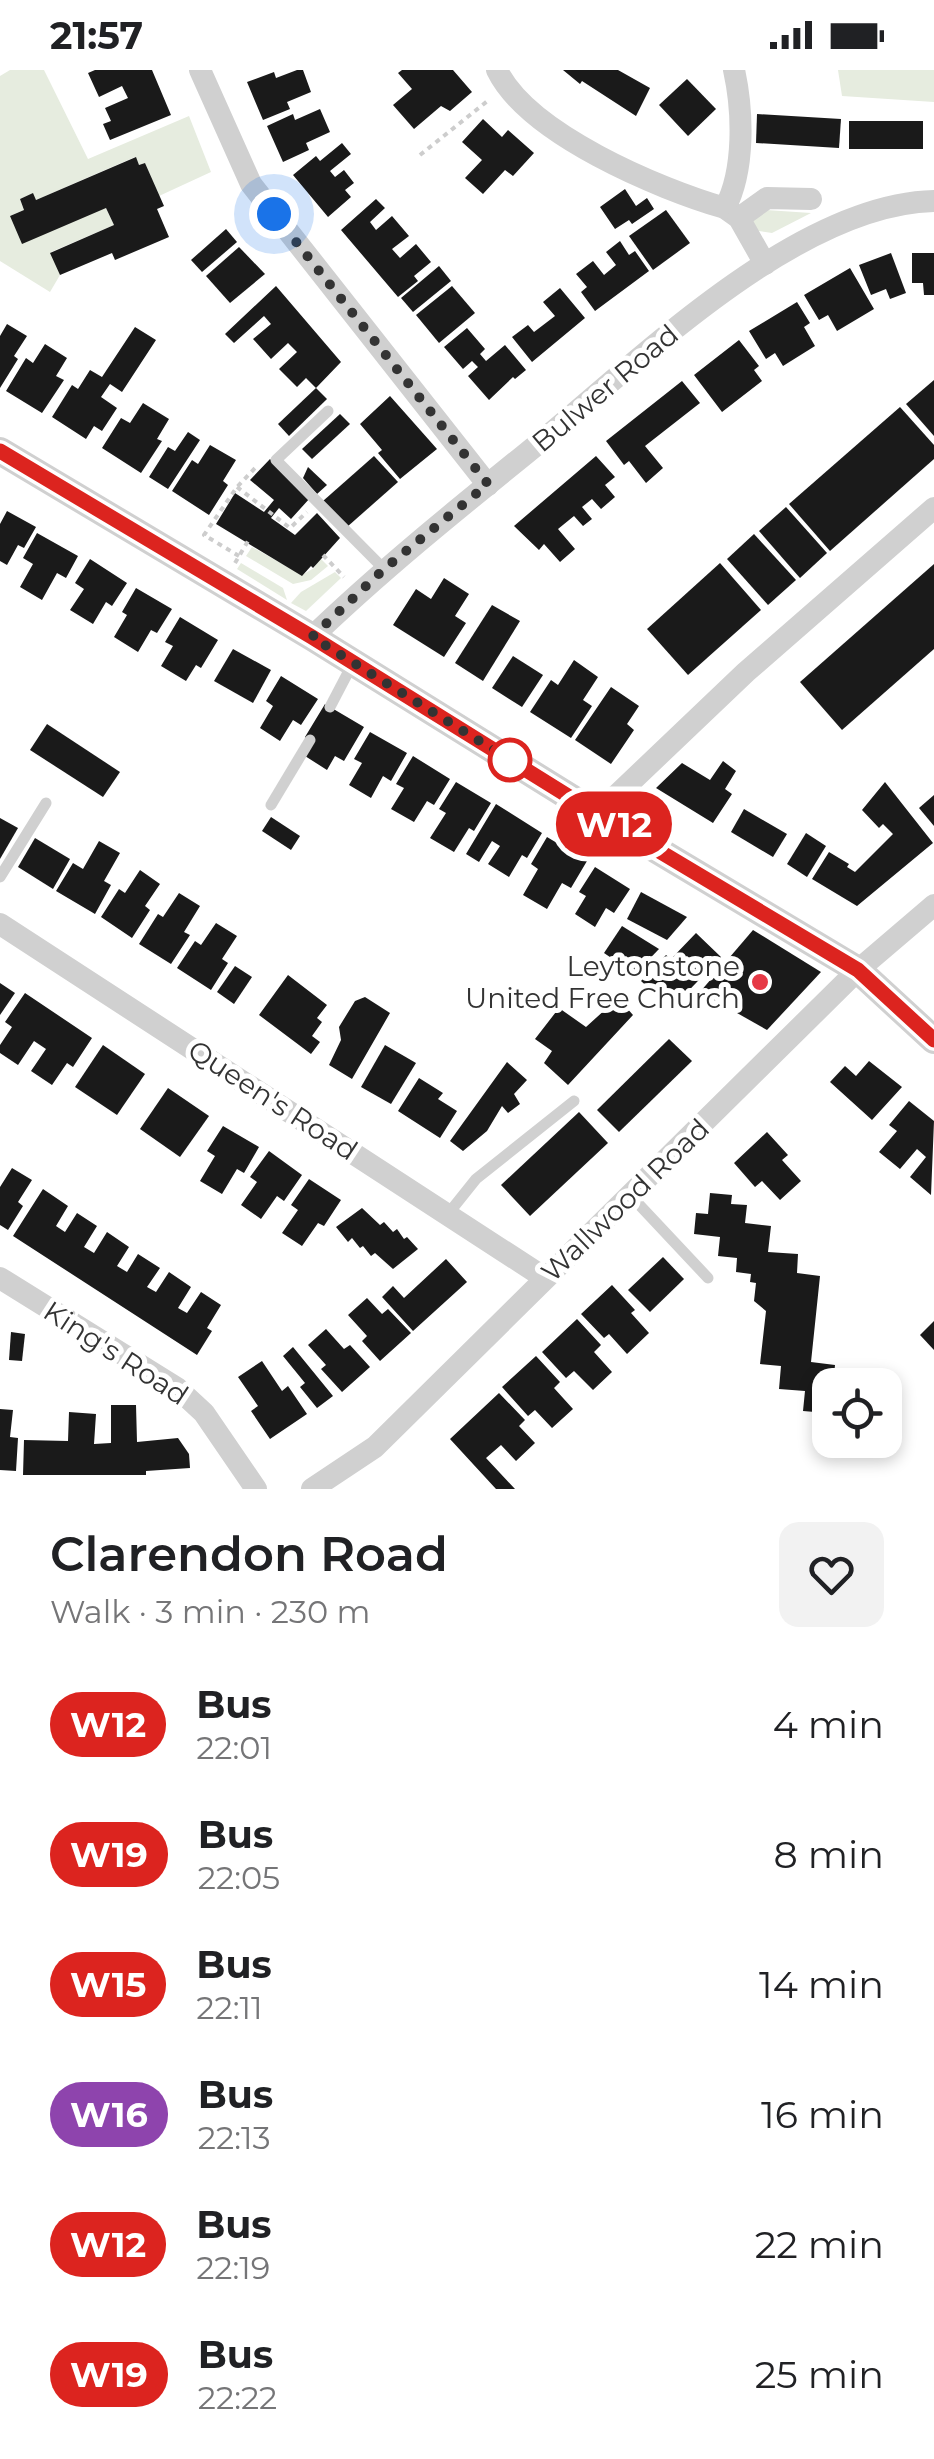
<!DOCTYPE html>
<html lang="en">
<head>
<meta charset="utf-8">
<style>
	body { margin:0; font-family:Montserrat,sans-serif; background:#f2f2f2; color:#202124; height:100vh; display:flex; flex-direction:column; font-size:38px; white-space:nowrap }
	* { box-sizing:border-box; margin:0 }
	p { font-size:32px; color:#757577 }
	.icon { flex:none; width:55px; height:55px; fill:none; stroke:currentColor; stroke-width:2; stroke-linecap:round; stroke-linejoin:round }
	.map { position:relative; height:1419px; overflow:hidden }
	.sheet { display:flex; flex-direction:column; background:#fff; flex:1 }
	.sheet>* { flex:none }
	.badge { padding:0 20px; border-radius:32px; font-size:35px; line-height:65px }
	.tools { position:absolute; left:812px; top:1298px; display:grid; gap:20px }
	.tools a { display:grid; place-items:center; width:90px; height:90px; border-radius:20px; background:#fff; box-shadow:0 5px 15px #0003; font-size:50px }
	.you { position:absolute; width:50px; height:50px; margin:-25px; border:8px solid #fff; border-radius:50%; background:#1a73e8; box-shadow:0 0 0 15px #1a73e833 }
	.map>.badge { position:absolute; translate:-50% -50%; box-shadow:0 0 0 5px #fff }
	.round { display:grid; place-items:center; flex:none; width:105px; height:105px; border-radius:20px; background:#f2f2f2 }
	.headline { display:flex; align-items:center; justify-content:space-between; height:170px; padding:0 50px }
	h1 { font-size:48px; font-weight:600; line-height:75px }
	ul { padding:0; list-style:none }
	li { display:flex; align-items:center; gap:30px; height:130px; padding:0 50px }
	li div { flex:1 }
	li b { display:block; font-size:38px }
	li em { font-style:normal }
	li .badge { min-width:110px; font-weight:700; text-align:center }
	.status { display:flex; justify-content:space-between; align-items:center; height:70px; padding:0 50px; background:#fff; direction:ltr }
	.status svg { height:28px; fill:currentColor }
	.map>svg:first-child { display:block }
</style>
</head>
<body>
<div class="status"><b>21:57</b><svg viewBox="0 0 49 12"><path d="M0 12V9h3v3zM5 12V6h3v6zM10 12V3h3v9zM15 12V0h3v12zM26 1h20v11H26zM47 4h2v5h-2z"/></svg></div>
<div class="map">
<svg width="934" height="1419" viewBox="0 0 934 1419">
	<rect width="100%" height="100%" fill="#fff"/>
	<!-- green -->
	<g fill="#e6ecdf">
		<polygon points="10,0 44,0 88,89 189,46 211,102 159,126 145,93 139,95 135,87 36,130 32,124 20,129 24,140 10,146 106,138 114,155 51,182 60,205 50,222 0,191 0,6"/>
		<polygon points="838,0 934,0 934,32 842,26"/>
		<polygon points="766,140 811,143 772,163 752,160 751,142"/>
		<polygon points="252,477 302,505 314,498 320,488 328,496 311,510 293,514 246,486"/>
		<polygon points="241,493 283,518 287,530 237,499"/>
		<polygon points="335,502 341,508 306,541 291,533 301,522"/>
	</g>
	<!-- building -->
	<g fill="#1a1a1a">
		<polygon points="95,0 152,0 171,45 110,70 103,54 111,51 105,38 128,28 122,16 99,27 88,3"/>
		<polygon points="297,0 303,0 311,22 287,32 290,39 263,50 247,12 274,2 276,8"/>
		<polygon points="402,0 453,0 472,22 450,41 441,36 414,59 393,35 412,19 398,3"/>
		<polygon points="563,0 618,0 650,18 636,46 582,11 580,14"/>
		<polygon points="687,9 716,39 688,66 659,35"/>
		<polygon points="320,39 330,62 306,73 309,80 283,92 267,56 293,44 295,50"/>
		<polygon points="757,44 841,49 839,78 756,73"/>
		<polygon points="483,49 502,67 508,60 534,83 513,106 505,100 483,124 465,108 482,90 462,72"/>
		<rect x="849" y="51" width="74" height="28"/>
		<polygon points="342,73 351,84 330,101 335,107 344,100 354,113 345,120 351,127 328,147 293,105 316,86 320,91"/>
		<polygon points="136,87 139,95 145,93 164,136 157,139 169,167 115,190 112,183 60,205 50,183 114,155 106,138 22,174 10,146 24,140 20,129 33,123 36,130"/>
		<polygon points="625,119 636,136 647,128 654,139 632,154 629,150 615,159 600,137"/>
		<polygon points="376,129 385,138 370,152 376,160 392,146 409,166 392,179 400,188 416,174 431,192 414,206 418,211 398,227 341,160"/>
		<polygon points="666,140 690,173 653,200 629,166"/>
		<polygon points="226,159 237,172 202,202 191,190"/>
		<polygon points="620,171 629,185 635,181 649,201 595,241 581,222 587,217 576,204 593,191 604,205 616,195 606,182"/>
		<polygon points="239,177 265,204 230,233 206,206"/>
		<polygon points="891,183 906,223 890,229 886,219 871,225 859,195"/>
		<polygon points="912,183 934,183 934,225 924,225 923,213 912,213"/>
		<polygon points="439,196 451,211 413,242 401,228"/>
		<polygon points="850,198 874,239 837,261 828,245 819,250 804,225"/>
		<polygon points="276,216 341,292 316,318 306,308 297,317 279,299 297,282 288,273 271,289 253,269 271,254 264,246 234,273 225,264"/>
		<polygon points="452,216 475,243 439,273 416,245"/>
		<polygon points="560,218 585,248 532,292 512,267 528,255 534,262 555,246 543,232"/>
		<polygon points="797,232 810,253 804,257 815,276 783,296 775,283 766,289 749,261"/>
		<polygon points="7,254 27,266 14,286 18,289 0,318 0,266"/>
		<polygon points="135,257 156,270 122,322 110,314 101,327 117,338 102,361 94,356 86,369 52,347 72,315 78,319 90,300 102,307"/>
		<polygon points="467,258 485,279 480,284 486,291 505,275 526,300 515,309 513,307 489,330 468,306 478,297 472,291 463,299 444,277"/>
		<polygon points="739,270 759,296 754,300 762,311 722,342 694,305"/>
		<polygon points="45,274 67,288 56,306 64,310 42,343 6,321 26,288 33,293"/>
		<polygon points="934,310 934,366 906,334"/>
		<polygon points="682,311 700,333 645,376 663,398 646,413 629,391 624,395 606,371"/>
		<polygon points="316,318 327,329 289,366 278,354"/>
		<polygon points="390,326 437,379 400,409 378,383 382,380 360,354"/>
		<polygon points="143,333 169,349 157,369 162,371 141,403 102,378 121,348 130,353"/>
		<polygon points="900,337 934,375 934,389 830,481 789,434"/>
		<polygon points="340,344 350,354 312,389 302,379"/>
		<polygon points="188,362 200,370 168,419 149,407 168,377 175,381"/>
		<polygon points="210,375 236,390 223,411 228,415 209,445 172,421 192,390 198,394"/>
		<polygon points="374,386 398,412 347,457 323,431"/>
		<polygon points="596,386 615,407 605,415 615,427 601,439 592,429 582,437 592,449 583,456 574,446 558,459 575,479 560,492 544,474 539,480 514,456"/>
		<polygon points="270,389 310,428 291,449 279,438 271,448 295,465 317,443 340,468 313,498 311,496 302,506 216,454 235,423 264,442 274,430 250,410"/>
		<polygon points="308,397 327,415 317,424 303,408"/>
		<polygon points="786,437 827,483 800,508 759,461"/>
		<polygon points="7,441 36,457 24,478 18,475 7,495 0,491 0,454"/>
		<polygon points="37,463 78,486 66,508 57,503 42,530 20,517 33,494 23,488"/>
		<polygon points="754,464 796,510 768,535 727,489"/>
		<polygon points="90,489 127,513 112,536 106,532 93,554 70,540 84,519 75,513"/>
		<polygon points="720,493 761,540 688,605 647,559"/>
		<polygon points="934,494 934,579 842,660 800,612"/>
		<polygon points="444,508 469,524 455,546 466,553 444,587 393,555 416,519 431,529"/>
		<polygon points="136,518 172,539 157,563 151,560 138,582 114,567 127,545 122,542"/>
		<polygon points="492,535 520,551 483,611 455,593"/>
		<polygon points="180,547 218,570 201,598 196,595 186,611 161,596 173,576 165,572"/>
		<polygon points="233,579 271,600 253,633 214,611"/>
		<polygon points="513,586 543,605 522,637 492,618"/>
		<polygon points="574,590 598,607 583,630 592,636 571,668 530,642 551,610 558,615"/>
		<polygon points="281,606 318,629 301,655 293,650 280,671 260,658 273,636 266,631"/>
		<polygon points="611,617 639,636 627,654 634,660 611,694 575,670"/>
		<polygon points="325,634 364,657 344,691 335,686 327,700 305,686 305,667"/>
		<polygon points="47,654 120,702 103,727 30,680"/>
		<polygon points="370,662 407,683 391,711 383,706 371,728 349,715 362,693 354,689"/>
		<polygon points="413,686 450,709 434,735 427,731 414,752 391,739 404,718 396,714"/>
		<polygon points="723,691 736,701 725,719 732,724 713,753 656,718 682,693 710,710"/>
		<polygon points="456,712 491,733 474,761 469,758 454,782 430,768 446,743 439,739"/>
		<polygon points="885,712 933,773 857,836 812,809 829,782 849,794 847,797 855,802 893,764 883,754 879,758 862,740"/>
		<polygon points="934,725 934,756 919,738"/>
		<polygon points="496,734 542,763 527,788 522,785 509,807 488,794 500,776 492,771 479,792 466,784"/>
		<polygon points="744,739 787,764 773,787 731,762"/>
		<polygon points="271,747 300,766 291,780 262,761"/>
		<polygon points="0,748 18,758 0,789"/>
		<polygon points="806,763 826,776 807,807 787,794"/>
		<polygon points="547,767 587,791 571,818 562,813 547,839 523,825 538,799 531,794"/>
		<polygon points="35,768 70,789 53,819 18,797"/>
		<polygon points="99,771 120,783 104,811 111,815 95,844 56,821 73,793 83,799"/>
		<polygon points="595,797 630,819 614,843 606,838 595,857 575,844 586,826 579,822"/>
		<polygon points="140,800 160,814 145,836 150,840 132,868 101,847 119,819 125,823"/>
		<polygon points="641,822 687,847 667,870 627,849"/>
		<polygon points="179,823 200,836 184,862 190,865 171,894 139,874 158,844 163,847"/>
		<polygon points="216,853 237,866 222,889 228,893 211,920 177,898 195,871 201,875"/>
		<polygon points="622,856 659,879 635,904 604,883"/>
		<polygon points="753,860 821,902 767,960 700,922"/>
		<polygon points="696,863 721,887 671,939 641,911 666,885 671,889"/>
		<polygon points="235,896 252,907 234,934 217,922"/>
		<polygon points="288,905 327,935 317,948 322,952 312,966 320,972 311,984 259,945"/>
		<polygon points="0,913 15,923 0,945"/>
		<polygon points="25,923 92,968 73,997 67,993 52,1015 31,1001 46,979 34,971 18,995 0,983 0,975 12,957 5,952"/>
		<polygon points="365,927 390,943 352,1009 329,995 341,970 339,957 355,931"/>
		<polygon points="618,928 633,945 568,1015 544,993 552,981 535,969 559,938 586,957"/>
		<polygon points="669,969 692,991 619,1062 597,1040"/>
		<polygon points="103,975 145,1004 117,1045 75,1017"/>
		<polygon points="385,975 416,993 391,1034 361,1017"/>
		<polygon points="869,991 902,1017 872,1050 830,1012 845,996 856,1006"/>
		<polygon points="507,992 527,1010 514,1024 520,1034 508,1043 502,1036 487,1061 463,1081 450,1071"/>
		<polygon points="419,1008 443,1023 438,1029 457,1041 440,1068 398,1041"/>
		<polygon points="168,1018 209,1046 180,1087 140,1059"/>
		<polygon points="909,1031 934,1051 931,1125 910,1107 926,1087 917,1079 900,1099 879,1082 897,1061 889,1055"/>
		<polygon points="579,1042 608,1073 530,1146 501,1115"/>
		<polygon points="223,1056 259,1077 244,1103 237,1099 222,1124 200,1111 215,1086 207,1081"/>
		<polygon points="767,1062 788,1085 782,1090 801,1111 780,1130 762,1111 755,1117 734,1093"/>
		<polygon points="269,1081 302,1105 284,1131 277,1126 261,1149 241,1135 257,1112 250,1107"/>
		<polygon points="12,1098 32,1110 18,1132 23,1136 8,1160 0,1155 0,1117"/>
		<polygon points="309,1109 341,1130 324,1156 318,1153 302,1176 282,1163 298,1140 291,1135"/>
		<polygon points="43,1119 68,1136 56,1156 65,1162 77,1143 97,1156 84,1177 94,1183 107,1162 129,1177 117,1196 127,1202 138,1184 160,1198 147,1217 156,1222 169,1202 191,1217 178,1238 187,1243 201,1222 221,1235 207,1258 212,1261 197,1285 13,1166"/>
		<polygon points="710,1123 732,1125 731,1134 747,1135 745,1153 771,1156 768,1182 798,1184 797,1203 820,1206 811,1292 835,1295 833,1315 830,1315 830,1361 825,1360 827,1343 803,1341 805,1321 779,1319 781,1296 760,1294 766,1241 754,1231 756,1213 750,1212 751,1204 736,1202 737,1188 718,1186 720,1167 694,1164 696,1143 708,1144"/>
		<polygon points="362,1138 380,1155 384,1152 393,1162 397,1159 404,1169 407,1167 418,1179 393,1199 375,1183 371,1186 363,1176 360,1178 352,1168 348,1172 336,1157"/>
		<polygon points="663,1187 684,1209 650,1242 628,1220"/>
		<polygon points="446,1189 467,1212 413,1261 382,1227 393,1216 404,1228"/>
		<polygon points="612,1215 635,1240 631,1243 649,1263 627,1284 609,1264 604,1268 581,1244"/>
		<polygon points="367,1228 382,1244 388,1239 411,1263 380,1291 362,1271 367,1266 348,1245"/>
		<polygon points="577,1249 601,1275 594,1282 612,1302 593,1320 574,1301 566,1308 542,1282"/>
		<polygon points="934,1251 934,1280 920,1265"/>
		<polygon points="326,1259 344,1279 350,1275 370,1297 342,1322 321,1299 326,1295 308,1275"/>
		<polygon points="11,1262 25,1264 22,1291 9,1290"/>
		<polygon points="293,1277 333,1326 317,1338 300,1317 305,1313 283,1286"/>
		<polygon points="536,1286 560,1312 554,1318 573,1339 552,1358 535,1340 528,1346 502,1317"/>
		<polygon points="262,1291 282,1321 288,1316 307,1344 270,1369 251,1341 258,1336 238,1307"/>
		<polygon points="846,1305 861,1307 860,1315 845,1315"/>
		<polygon points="885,1317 892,1318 890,1341 885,1341"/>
		<polygon points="499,1323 525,1350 519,1356 535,1373 516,1391 501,1375 486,1388 515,1419 496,1419 450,1369"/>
		<polygon points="111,1335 136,1335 137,1372 178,1368 189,1384 190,1398 146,1401 146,1405 23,1405 24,1370 68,1371 69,1342 96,1344 94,1374 111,1373"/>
		<polygon points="0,1339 13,1340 10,1367 18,1368 16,1401 0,1400"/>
	</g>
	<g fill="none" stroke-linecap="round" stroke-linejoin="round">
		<!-- path -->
		<g stroke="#cdcdcd" stroke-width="4" stroke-dasharray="5 5" stroke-linecap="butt">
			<polyline points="420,85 490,29"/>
			<polyline points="237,417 290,458 307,442"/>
			<polyline points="323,485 344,507"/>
			<polyline points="239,486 204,465 237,417 258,395"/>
			<polyline points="235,493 248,471"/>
		</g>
		<!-- service -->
		<g stroke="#d0d0d0" stroke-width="11">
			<polyline points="328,341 276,390 384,499"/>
			<polyline points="330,637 353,593"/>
			<polyline points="271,735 310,670"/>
			<polyline points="0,807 46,733"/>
			<polyline points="631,1126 708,1208"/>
			<polyline points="448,1144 476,1109 574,1031"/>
		</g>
		<!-- minor -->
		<g stroke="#d0d0d0" stroke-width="22">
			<polyline points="200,0 251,114 488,415"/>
			<path d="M497 0C528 64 659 119 725 138L739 148 765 194"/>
			<path d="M725 138C745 100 743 41 734 0"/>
			<polyline points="739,148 767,128 811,129"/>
			<path d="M312 567C386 496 465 433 544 369 644 286 799 134 934 131"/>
			<polyline points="597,744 746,602 934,438"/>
			<polyline points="0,854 545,1208"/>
			<polyline points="0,1208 177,1318 204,1343 256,1419"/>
			<polyline points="312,1419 375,1377 858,900 934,835"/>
		</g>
		<!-- tertiary -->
		<polyline stroke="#d0d0d0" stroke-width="28" points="0,381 312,567 597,744 858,900 934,970"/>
	</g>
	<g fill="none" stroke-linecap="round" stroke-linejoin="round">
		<!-- line casing -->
		<g stroke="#fff" stroke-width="22">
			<polyline id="line" points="0,381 312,567 597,744 858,900 934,970"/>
		</g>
		<!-- line -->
		<use href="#line" stroke="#dc241f" stroke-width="15"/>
		<!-- walk -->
		<polyline stroke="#333" stroke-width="10" stroke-dasharray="0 18" points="274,144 488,414 384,499 312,567 510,690"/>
	</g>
	<!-- markers -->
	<circle fill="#fff" stroke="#dc241f" stroke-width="5" cx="510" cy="690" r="20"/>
	<circle fill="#e63946" stroke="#fff" stroke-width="4" cx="760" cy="912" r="10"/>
	<g text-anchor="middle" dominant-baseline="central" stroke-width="10" stroke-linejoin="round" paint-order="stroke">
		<!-- street labels -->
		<g font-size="28" fill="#333" stroke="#fff">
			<text transform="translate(605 318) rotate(-40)">Bulwer Road</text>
			<text transform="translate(273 1030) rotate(33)">Queen's Road</text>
			<text transform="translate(625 1130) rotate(-44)">Wallwood Road</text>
			<text transform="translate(116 1283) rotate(33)">King's Road</text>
		</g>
		<!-- poi labels -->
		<g font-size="28" fill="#333" stroke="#fff" text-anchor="end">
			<text x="740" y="896">Leytonstone<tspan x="740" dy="32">United Free Church</tspan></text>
		</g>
	</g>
</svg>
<div class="tools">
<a><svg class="icon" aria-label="locate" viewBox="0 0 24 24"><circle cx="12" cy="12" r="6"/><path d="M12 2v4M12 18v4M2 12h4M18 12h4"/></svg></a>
</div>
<div class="you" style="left:274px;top:144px"></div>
<b class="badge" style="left:614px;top:754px;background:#dc241f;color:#fff">W12</b>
</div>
<section class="sheet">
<div class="headline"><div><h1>Clarendon Road</h1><p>Walk · 3 min · 230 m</p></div><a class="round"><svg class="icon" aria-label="heart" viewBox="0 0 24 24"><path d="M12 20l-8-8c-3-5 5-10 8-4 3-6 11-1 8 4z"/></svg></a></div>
<ul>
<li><span class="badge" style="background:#dc241f;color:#fff">W12</span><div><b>Bus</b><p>22:01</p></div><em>4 min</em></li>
<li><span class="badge" style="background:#dc241f;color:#fff">W19</span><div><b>Bus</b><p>22:05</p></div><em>8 min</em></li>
<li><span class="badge" style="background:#dc241f;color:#fff">W15</span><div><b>Bus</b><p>22:11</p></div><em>14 min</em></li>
<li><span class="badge" style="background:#8e44ad;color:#fff">W16</span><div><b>Bus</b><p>22:13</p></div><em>16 min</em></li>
<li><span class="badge" style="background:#dc241f;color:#fff">W12</span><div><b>Bus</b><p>22:19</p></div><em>22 min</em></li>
<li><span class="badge" style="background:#dc241f;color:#fff">W19</span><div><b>Bus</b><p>22:22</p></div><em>25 min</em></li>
</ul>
</section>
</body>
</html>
